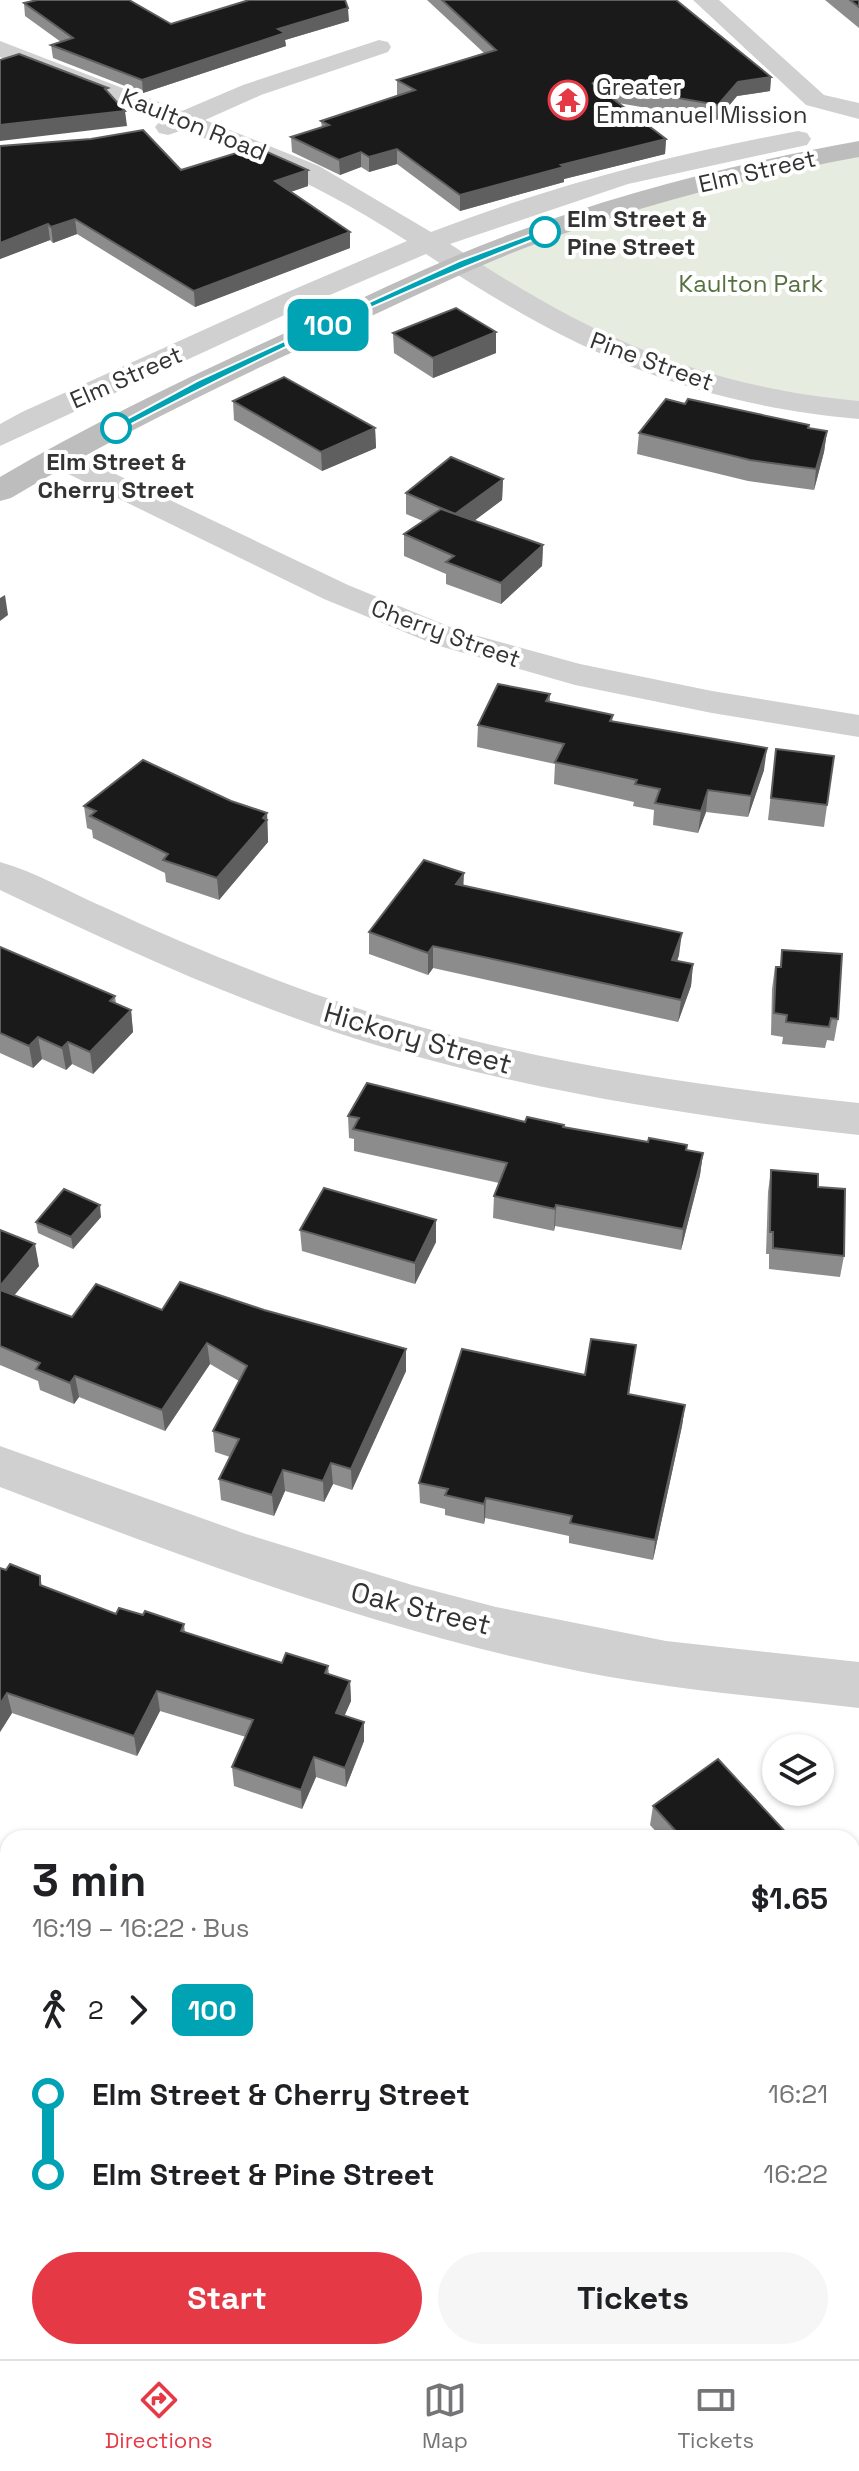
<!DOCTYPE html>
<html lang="en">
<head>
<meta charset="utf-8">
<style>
	body { margin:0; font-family:"Space Grotesk",sans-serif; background:#f6f6f6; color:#202124; height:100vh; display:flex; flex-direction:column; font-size:30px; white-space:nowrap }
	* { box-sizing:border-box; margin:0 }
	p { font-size:26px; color:#757577 }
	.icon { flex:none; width:44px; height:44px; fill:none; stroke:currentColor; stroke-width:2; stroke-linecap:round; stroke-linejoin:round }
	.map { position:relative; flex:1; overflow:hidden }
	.details { position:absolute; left:0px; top:1830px; width:860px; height:530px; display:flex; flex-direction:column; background:#fff; border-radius:24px 24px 0 0; box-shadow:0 2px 6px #0004 }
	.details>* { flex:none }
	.badge { padding:0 16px; border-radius:12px; font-size:28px; line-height:52px }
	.controls { position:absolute; left:762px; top:1734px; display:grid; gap:16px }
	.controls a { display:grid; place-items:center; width:72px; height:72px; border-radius:50%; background:#fff; box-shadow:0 2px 6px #0004; font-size:40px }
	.map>.badge { position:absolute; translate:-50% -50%; box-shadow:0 0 0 4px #fff }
	.legs { display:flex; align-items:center; gap:12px; height:88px; padding:0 32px; font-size:26px }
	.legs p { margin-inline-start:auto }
	.summary { display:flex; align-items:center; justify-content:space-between; height:136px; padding:0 32px }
	h1 { font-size:44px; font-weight:700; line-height:60px }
	.action { display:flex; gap:16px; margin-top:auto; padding:16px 32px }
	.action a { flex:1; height:92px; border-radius:48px; background:#e63946; color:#fff; font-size:32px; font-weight:700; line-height:92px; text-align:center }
	.action a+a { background:#f6f6f6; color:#202124 }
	ul { padding:0 32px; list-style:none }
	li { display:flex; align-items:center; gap:28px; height:80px; font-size:30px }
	li i { display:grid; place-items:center; width:12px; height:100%; margin:0 10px; background:currentColor }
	li i::after { content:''; width:20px; height:20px; margin:-10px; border:6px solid; border-radius:50%; background:#fff }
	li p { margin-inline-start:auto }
	li:first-child i { background:linear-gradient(#0000 50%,currentColor 0) }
	li:last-child i { background:linear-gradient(currentColor 50%,#0000 0) }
	.tabs { display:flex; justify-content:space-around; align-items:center; height:112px; border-top:2px solid #e0e0e0; background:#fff; font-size:22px; color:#757577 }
	.tabs a { display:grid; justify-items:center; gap:4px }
	.tabs .selected { color:#e63946 }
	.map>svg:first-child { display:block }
</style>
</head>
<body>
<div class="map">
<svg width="859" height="2359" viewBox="0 0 859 2359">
	<rect width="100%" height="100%" fill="#fff"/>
	<!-- green -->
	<g fill="#e6ecdf">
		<polygon points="859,149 859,410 699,380 463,263 572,222"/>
		<polygon points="0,1973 8,1976 8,2352 145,2352 137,2359 0,2359"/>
	</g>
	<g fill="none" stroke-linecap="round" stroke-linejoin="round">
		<!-- street -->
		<g fill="#d0d0d0" fill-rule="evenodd">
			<polygon points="693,0 719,0 824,95 859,103 859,119 806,105"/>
			<path d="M379 40 388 42 391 47 388 52 261 95 205 120 319 166 431 232C550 186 673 154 798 131L807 133 811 139 807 145 628 184 450 244C585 333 696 386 859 401V419C684 403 570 350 426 254L304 306 0 446V424L22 412 283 294 407 241C334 193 264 161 183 130L168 135 159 133 155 127 160 121 0 57V41L182 111 243 85Z"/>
			<polygon points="61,448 348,585 460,631 580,664 712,691 859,715 859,737 712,713 575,685 436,645 324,599 50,465 45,458 50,451"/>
			<path d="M0 862C36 872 71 893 106 908 166 936 228 962 290 985 474 1053 665 1083 859 1103V1135C695 1117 534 1092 376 1045 246 1006 122 948 0 890Z"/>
			<path d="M0 1446 246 1534 412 1585 496 1607 666 1641 859 1662V1708C766 1697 675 1690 583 1672 383 1632 190 1560 0 1487Z"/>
		</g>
		<!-- secondary -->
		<path fill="#bdbdbd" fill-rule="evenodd" d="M859 141V157C744 178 631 207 522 249 458 274 397 305 334 333 224 383 115 436 11 498L0 501V477C101 418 207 368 314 320 377 292 438 261 503 237 618 193 737 163 859 141Z"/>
	</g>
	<!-- wall -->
	<g fill="#8c8c8c">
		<polygon points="427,0 676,0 771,77 770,91 737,96 717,120 618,103 666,139 665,154 564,179 564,182 460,211 397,164 369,172 361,167 340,175 292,152 291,137 322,128 321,121 399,96 397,95 397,80 484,53"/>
		<polygon points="825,0 859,0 859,28"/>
		<polygon points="24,3 171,24 349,21 285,40 286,46 143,93 53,58 51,45 61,42 25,16"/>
		<polygon points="0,146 181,170 308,170 308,186 290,192 350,248 195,307 77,234 53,243 50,240 0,259"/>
		<polygon points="393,333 496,353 433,378 394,353"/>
		<polygon points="233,401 375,428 376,448 322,471 234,420"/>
		<polygon points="809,428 827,431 824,452 814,490 748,481 637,454 639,433"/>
		<polygon points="503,479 502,500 474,521 543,545 542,566 501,604 446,584 446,574 404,556 404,534 423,521 406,514 406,493"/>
		<polygon points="550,694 550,702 613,715 612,722 764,770 748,817 706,812 698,833 653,825 654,810 633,806 634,802 554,784 555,764 477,747 478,725"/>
		<polygon points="776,749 834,756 824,827 768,820"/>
		<polygon points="231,801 267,813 268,842 219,900 166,882 165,873 93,838 92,830 87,828 84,806"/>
		<polygon points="464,885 679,955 677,961 693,964 691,986 678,1022 433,968 428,975 369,954 369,932"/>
		<polygon points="0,947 115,996 116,1004 131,1010 133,1032 93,1074 72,1064 66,1070 42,1059 33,1068 0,1053"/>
		<polygon points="782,950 838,1019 834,1041 827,1040 825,1048 782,1044 783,1037 771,1035 772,989 775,967 780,967"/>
		<polygon points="348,1116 525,1122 564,1127 703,1153 700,1175 681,1250 555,1226 554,1231 493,1218 494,1196 499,1183 354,1151 354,1139 349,1138"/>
		<polygon points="771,1170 818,1187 844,1256 840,1277 769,1269 769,1254 766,1254 768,1192"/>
		<polygon points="101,1217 73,1249 38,1233 36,1222"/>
		<polygon points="436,1220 436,1242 415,1284 302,1251 300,1230"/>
		<polygon points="0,1230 39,1266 14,1295 72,1317 162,1310 264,1310 406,1349 406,1371 352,1490 333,1484 324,1502 285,1491 274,1516 221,1500 219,1479 230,1457 215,1452 213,1431 239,1381 210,1364 165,1431 79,1397 74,1404 40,1390 38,1381 0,1365"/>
		<polygon points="636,1345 629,1395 685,1405 682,1426 653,1560 569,1543 569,1536 485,1518 484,1524 445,1515 445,1509 420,1503 419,1483 585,1375"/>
		<polygon points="0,1568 40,1576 42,1586 116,1614 143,1615 184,1624 185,1632 282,1663 328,1666 329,1674 350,1681 351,1701 344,1716 364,1741 346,1787 316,1777 302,1809 234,1786 232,1767 246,1737 160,1711 137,1756 12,1713 0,1732"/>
		<polygon points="653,1806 791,1838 662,1838 650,1825"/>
		<polygon points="649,2352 774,2352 777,2359 652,2359"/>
	</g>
	<!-- shaded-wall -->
	<g fill="#5f5f5f">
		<polygon points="348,8 349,21 285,40 286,46 143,93 142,80 278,29"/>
		<polygon points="771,77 770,91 737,96 717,120 718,105 738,82"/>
		<polygon points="125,111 127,126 0,141 0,125"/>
		<polygon points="666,139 665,154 564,179 564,182 460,211 460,195 561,165"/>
		<polygon points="397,149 397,164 369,172 369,157"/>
		<polygon points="361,152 361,167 340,175 339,160"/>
		<polygon points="308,170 308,186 276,197 275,181"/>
		<polygon points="75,219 77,234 53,243 51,227"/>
		<polygon points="48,224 50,240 0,259 0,243"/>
		<polygon points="350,232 350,248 195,307 194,291"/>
		<polygon points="496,332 496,353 433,378 433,358"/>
		<polygon points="375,428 376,448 322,471 321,452"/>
		<polygon points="827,431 824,452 814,490 816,469"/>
		<polygon points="503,479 502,500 455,535 455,514"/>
		<polygon points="543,545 542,566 501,604 501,583"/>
		<polygon points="5,595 8,615 0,621 0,598"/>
		<polygon points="767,748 764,770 748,817 751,796"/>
		<polygon points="708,790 706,812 698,833 701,811"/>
		<polygon points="267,813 268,842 219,900 217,878"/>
		<polygon points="464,873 463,895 456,884"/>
		<polygon points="682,933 679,955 670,982 672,960"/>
		<polygon points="433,946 433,968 428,975 428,953"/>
		<polygon points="693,964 691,986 678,1022 681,1000"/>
		<polygon points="131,1010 133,1032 93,1074 90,1052"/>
		<polygon points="38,1037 42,1059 33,1068 29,1046"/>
		<polygon points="68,1042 72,1064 66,1070 62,1048"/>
		<polygon points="703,1153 700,1175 681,1250 683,1229"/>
		<polygon points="100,1205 101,1217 73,1249 71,1237"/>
		<polygon points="556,1205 555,1226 554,1231 555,1209"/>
		<polygon points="436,1220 436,1242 415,1284 415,1263"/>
		<polygon points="35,1244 39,1266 2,1310 0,1301 0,1286"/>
		<polygon points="207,1343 210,1364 165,1431 162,1410"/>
		<polygon points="406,1349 406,1371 352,1490 351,1469"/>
		<polygon points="75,1376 79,1397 74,1404 70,1383"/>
		<polygon points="685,1405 682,1426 653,1560 655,1540"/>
		<polygon points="331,1463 333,1484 324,1502 323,1481"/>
		<polygon points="283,1470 285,1491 274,1516 272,1495"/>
		<polygon points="486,1498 485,1518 484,1524 484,1504"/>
		<polygon points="350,1681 351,1701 337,1733 336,1713"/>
		<polygon points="157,1691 160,1711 137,1756 134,1736"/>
		<polygon points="7,1693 12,1713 0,1732 0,1704"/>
		<polygon points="364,1722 364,1741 346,1787 345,1768"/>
		<polygon points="314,1757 316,1777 302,1809 301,1790"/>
	</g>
	<!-- building -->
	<g fill="#1a1a1a" stroke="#5f5f5f" stroke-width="2">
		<polygon points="37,0 129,0 171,24 249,0 345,0 348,8 278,29 285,33 142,80 51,45 73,38 24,3"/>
		<polygon points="442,0 676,0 771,77 738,82 718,105 592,83 666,139 561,165 564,167 460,195 397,149 369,157 361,152 339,160 291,137 329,125 321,121 415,90 397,80 496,50"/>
		<polygon points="850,0 859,0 859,7"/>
		<polygon points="19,54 108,88 105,89 125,111 0,125 0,60"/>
		<polygon points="143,130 181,170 256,147 308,170 275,181 350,232 194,291 75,219 51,227 48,224 0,243 0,146 91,139"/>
		<polygon points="456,308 496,332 433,358 393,333"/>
		<polygon points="284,377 375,428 321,452 233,401"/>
		<polygon points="666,399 685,404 688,399 809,425 808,428 827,431 816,469 750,460 639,433"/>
		<polygon points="451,457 503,479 455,514 406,493"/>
		<polygon points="441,509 543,545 501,583 446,562 454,556 404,534"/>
		<polygon points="498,684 550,694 546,701 613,715 610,721 767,748 751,796 708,790 701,811 655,803 660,789 635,784 637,780 555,762 564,744 478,725"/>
		<polygon points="776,749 834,756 827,805 771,798"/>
		<polygon points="143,760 231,801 267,813 263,818 267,820 217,878 163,860 168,854 90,816 96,811 84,806"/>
		<polygon points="424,860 464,873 456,884 682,933 672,960 693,964 681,1000 433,946 428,953 369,932"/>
		<polygon points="0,947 115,996 110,1001 131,1010 90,1052 68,1042 62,1048 38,1037 29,1046 0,1033"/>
		<polygon points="782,950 842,954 838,1019 831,1018 829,1027 786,1022 787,1015 774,1013 776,967 781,967"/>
		<polygon points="367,1083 525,1122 527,1117 564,1125 563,1127 648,1142 649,1138 687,1145 686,1150 703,1153 683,1229 556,1205 555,1209 494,1196 507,1163 353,1129 359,1118 348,1116"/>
		<polygon points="771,1170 818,1174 818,1187 845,1189 844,1256 773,1248 773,1232 770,1232"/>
		<polygon points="324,1188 436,1220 415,1263 300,1230"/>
		<polygon points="64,1189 100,1205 71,1237 36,1222"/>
		<polygon points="0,1230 35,1244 0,1286"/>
		<polygon points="180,1282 264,1310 406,1349 351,1469 331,1463 323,1481 283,1470 272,1495 219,1479 239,1439 213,1431 247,1366 207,1343 162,1410 75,1376 70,1383 36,1369 40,1363 0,1346 0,1290 72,1317 96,1284 162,1310"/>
		<polygon points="591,1339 636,1345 628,1394 685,1405 655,1540 570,1523 572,1516 486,1498 484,1504 445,1495 448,1489 419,1483 462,1349 585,1375"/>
		<polygon points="10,1564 40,1576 40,1585 116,1614 119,1608 143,1615 145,1611 184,1624 181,1631 253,1654 282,1663 286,1653 328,1666 325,1673 350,1681 336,1713 364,1722 345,1768 314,1757 301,1790 232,1767 253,1720 157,1691 134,1736 7,1693 0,1704 0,1568 6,1570"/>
		<polygon points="718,1759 791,1838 682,1838 653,1806"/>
		<polygon points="259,2352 375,2352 377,2359 261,2359"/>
		<polygon points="657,2352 774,2352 777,2359 659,2359"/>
	</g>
	<!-- line-1 -->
	<path fill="#00a3b4" stroke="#fff" stroke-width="2" d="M545 229 548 234C402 290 259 357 120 430L110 428 197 381 459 261Z"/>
	<!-- icons -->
	<defs>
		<g id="temple-ring" transform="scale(2)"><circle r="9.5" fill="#fff" stroke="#e63946" stroke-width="1.5"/><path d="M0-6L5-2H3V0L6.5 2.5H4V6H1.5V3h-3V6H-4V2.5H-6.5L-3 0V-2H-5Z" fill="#e63946"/></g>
	</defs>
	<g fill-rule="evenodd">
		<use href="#temple-ring" x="568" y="100"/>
	</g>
	<!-- markers -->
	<g fill="#fff" stroke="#00a3b4" stroke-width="4">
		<circle cx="545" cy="232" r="14"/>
		<circle cx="116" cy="428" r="14"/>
	</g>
	<g text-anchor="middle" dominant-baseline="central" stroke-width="8" stroke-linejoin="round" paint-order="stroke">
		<!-- far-poi labels -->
		<g font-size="24" fill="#333" stroke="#fff" text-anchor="start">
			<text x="596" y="86">Greater<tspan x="596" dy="28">Emmanuel Mission</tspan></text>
		</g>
		<!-- far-street labels -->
		<g font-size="24" fill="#333" stroke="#fff">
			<text transform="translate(194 124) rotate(22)">Kaulton Road</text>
			<text transform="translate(757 171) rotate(-13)">Elm Street</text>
			<text transform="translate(652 361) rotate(20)">Pine Street</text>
			<text transform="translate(126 377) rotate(-24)">Elm Street</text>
			<text transform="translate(446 633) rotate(20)">Cherry Street</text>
		</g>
		<!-- far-stop labels -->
		<g font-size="24" font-weight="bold" fill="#333" stroke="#fff" text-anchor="start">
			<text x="567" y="218">Elm Street &amp;<tspan x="567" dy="28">Pine Street</tspan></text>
			<text x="116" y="461" text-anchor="middle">Elm Street &amp;<tspan x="116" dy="28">Cherry Street</tspan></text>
		</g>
		<!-- far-park labels -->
		<g font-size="24" fill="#56703f" stroke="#fff">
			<text x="751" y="283">Kaulton Park</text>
		</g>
		<!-- street labels -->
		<g font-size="28" fill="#333" stroke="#fff">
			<text transform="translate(418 1038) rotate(16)">Hickory Street</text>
			<text transform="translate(421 1608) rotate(14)">Oak Street</text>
		</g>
	</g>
</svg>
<div class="controls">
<a><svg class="icon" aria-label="layers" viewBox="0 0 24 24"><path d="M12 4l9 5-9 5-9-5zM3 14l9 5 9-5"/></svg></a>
</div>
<b class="badge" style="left:328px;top:325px;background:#00a3b4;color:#fff">100</b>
<section class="details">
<div class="summary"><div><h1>3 min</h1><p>16:19 – 16:22 · Bus</p></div><b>$1.65</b></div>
<div class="legs"><svg class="icon" aria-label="walk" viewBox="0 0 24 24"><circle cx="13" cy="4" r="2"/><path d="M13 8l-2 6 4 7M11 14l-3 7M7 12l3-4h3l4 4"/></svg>2<svg class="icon" aria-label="forward" viewBox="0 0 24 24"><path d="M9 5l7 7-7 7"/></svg><b class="badge" style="background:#00a3b4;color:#fff">100</b></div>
<ul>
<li><i style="color:#00a3b4"></i><b>Elm Street &amp; Cherry Street</b><p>16:21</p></li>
<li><i style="color:#00a3b4"></i><b>Elm Street &amp; Pine Street</b><p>16:22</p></li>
</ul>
<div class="action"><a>Start</a><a>Tickets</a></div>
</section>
</div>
<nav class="tabs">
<a class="selected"><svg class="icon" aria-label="directions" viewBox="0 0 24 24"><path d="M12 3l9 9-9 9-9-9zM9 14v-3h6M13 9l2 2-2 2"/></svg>Directions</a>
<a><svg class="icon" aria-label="map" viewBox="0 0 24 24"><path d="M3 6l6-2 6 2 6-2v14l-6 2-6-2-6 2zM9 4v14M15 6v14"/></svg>Map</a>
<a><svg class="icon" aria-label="tickets" viewBox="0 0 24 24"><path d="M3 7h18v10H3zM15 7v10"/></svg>Tickets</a>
</nav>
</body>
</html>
